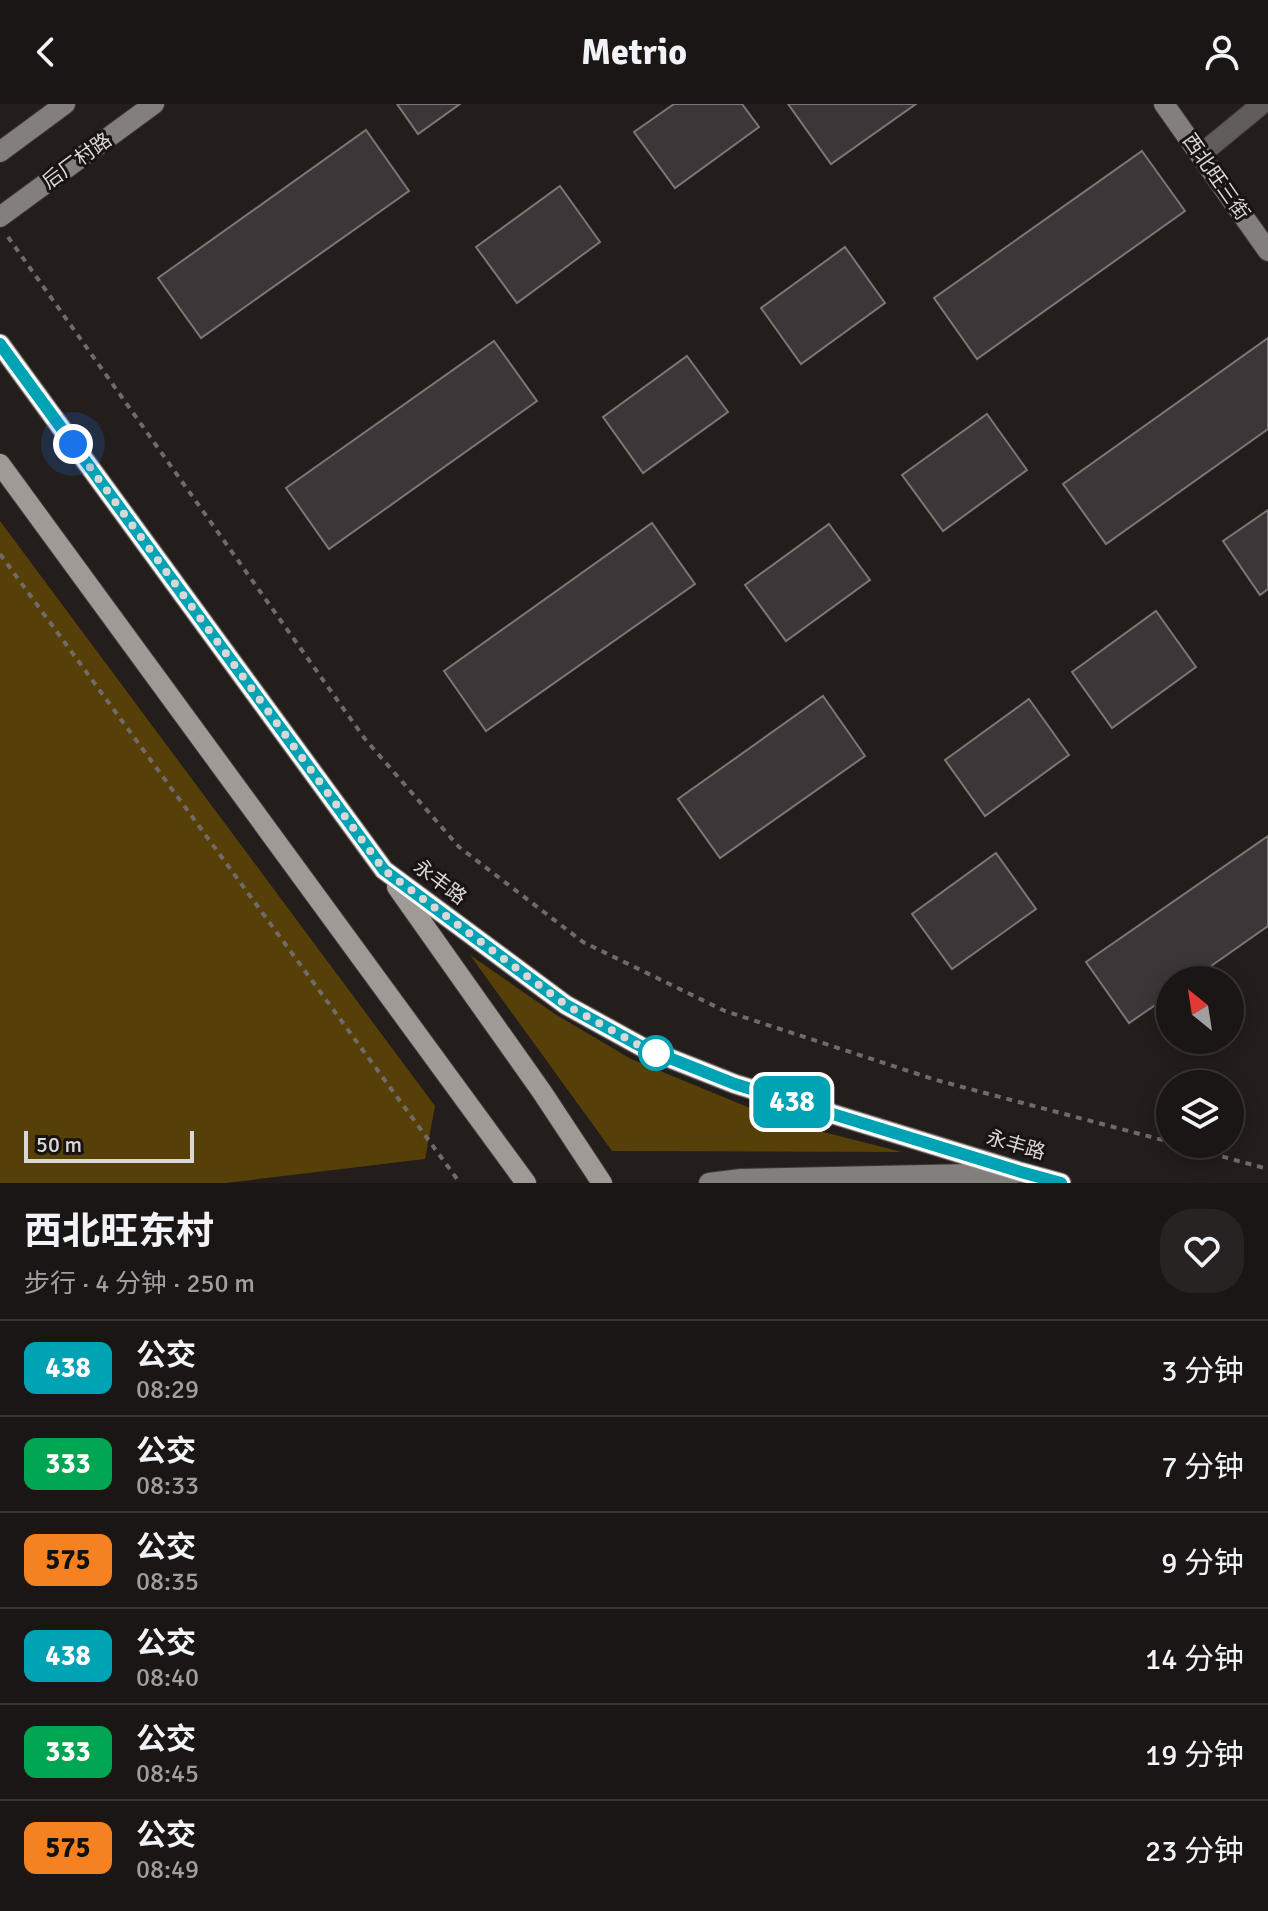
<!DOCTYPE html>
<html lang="zh">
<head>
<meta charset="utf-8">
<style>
	body { margin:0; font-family:Signika,"Noto Sans SC",sans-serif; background:#272322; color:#f1f3f6; height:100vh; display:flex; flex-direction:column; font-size:30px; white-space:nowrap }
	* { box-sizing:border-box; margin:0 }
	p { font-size:26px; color:#9f9fa0 }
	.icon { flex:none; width:44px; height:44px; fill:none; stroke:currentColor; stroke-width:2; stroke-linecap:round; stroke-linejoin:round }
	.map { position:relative; height:1079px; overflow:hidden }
	.side { display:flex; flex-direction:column; background:#1a1615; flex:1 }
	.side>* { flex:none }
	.badge { padding:0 16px; border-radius:12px; font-size:28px; line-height:52px }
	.needle { width:52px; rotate:330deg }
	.fabs { position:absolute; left:1156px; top:862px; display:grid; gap:16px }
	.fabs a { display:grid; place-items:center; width:88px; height:88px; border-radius:50%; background:#1a1615; box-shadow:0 4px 20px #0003,0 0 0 2px #383534; font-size:40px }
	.scale { position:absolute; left:24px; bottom:20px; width:170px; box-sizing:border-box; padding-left:8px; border:4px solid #dcd7d7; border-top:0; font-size:22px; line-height:28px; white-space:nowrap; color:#dcd7d7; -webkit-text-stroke:6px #191313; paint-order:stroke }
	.you { position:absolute; width:40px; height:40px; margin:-20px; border:6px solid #fff; border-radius:50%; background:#1a73e8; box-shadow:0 0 0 12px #1a73e833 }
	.map>.badge { position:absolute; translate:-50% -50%; box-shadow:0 0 0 4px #fff }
	.round { display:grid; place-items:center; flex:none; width:84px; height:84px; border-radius:32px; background:#272322 }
	.overview { display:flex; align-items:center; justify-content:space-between; height:136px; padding:0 24px }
	h1 { font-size:38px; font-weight:700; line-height:60px }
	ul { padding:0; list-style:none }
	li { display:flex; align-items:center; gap:24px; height:96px; padding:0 24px; border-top:2px solid #383534 }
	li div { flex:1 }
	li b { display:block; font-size:30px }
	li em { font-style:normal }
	li .badge { min-width:88px; font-weight:700; text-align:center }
	header { display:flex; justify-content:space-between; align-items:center; height:104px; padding:0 24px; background:#1a1615; font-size:36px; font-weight:700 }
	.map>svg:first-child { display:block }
</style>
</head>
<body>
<header><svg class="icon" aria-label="back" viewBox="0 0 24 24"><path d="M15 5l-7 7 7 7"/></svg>Metrio<svg class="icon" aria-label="person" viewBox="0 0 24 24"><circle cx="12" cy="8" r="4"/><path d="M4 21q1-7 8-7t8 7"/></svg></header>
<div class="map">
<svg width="1268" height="1079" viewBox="0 0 1268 1079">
	<rect width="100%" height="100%" fill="#231d1c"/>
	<!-- green -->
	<g fill="#574007">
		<polygon points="0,417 435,1002 425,1055 226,1079 0,1079"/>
		<polygon points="470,851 555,910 631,955 784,1018 902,1048 612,1047"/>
	</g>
	<!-- building -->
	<g fill="#3d3638" stroke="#7d7577" stroke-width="2">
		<polygon points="397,0 460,0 418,30"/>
		<polygon points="674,0 742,0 759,23 675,84 634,28"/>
		<polygon points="788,0 916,0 831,60"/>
		<polygon points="366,26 409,87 201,234 158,174"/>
		<polygon points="1142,47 1185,107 977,255 934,194"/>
		<polygon points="560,82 600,138 517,199 476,143"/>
		<polygon points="845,143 885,199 801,260 761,204"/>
		<polygon points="1268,234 1268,325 1106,440 1063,380"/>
		<polygon points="494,237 537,297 329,445 286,384"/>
		<polygon points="687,252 728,308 643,369 603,313"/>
		<polygon points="987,310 1027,366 943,427 902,371"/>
		<polygon points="1268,406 1268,485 1260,491 1223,437"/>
		<polygon points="652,419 695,480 486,627 444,567"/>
		<polygon points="829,420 870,476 786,537 745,481"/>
		<polygon points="1156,507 1196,563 1112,624 1072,568"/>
		<polygon points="823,592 865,652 720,754 678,695"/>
		<polygon points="1029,595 1069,651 985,712 945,656"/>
		<polygon points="1268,732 1268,822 1191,876 1170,876 1170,891 1129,919 1086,858"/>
		<polygon points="996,749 1036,805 952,865 912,810"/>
	</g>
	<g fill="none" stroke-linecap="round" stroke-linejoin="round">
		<!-- street casing -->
		<g stroke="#3d3736" stroke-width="22">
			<polyline id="street" points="1200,51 1262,0"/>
		</g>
		<!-- secondary casing -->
		<g stroke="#3d3736" stroke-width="22">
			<g id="secondary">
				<polyline points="1164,0 1268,147"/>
				<polyline points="0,48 65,0"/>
				<polyline points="0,113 154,0"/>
				<polyline points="709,1079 741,1075 1017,1069"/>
			</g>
		</g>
		<!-- primary casing -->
		<g stroke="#3d3736" stroke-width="22">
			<g id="primary">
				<polyline points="0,240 384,766 566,901 644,944 735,980 1021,1068 1061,1079"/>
				<polyline points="0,360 526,1079"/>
				<polyline points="397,783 542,988 602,1079"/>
			</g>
		</g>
		<!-- path -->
		<g stroke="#706b6a" stroke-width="4" stroke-dasharray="6 6" stroke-linecap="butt">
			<polyline points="8,133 365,635 459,743 583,838 725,907 936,976 1170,1038"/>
			<polyline points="0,450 460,1079"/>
			<polyline points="1176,1040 1268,1065"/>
		</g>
		<!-- street -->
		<use href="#street" stroke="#5f5c5a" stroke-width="20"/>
		<!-- secondary -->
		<use href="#secondary" stroke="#837f7c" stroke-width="20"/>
		<!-- primary -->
		<use href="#primary" stroke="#a09a97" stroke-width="20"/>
	</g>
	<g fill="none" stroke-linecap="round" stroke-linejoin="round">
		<!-- line casing -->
		<g stroke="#fff" stroke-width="18">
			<polyline id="line" points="0,240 384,766 566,901 644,944 735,980 1021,1068 1061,1079"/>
		</g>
		<!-- line -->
		<use href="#line" stroke="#00a3b4" stroke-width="12"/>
		<!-- walk -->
		<polyline stroke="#dcd7d7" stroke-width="8" stroke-dasharray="0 14.4" points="73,340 384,766 566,901 644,944 656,949"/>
	</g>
	<!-- markers -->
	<circle fill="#fff" stroke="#00a3b4" stroke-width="4" cx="656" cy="949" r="16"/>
	<g text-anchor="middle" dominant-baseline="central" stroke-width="6" stroke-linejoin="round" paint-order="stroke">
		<!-- street labels -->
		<g font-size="20" fill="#dcd7d7" stroke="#191313">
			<text transform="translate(77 57) rotate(-36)">后厂村路</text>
			<text transform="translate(1216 73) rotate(55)">西北旺三街</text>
			<text transform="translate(440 778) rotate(37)">永丰路</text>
			<text transform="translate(1016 1041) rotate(16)">永丰路</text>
		</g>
	</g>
</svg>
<div class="fabs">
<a><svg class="needle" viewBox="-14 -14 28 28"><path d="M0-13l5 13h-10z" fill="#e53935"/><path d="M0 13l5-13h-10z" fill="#9f9fa0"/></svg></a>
<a><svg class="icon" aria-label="layers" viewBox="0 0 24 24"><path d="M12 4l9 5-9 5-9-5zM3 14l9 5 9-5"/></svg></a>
</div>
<div class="scale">50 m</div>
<div class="you" style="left:73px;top:340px"></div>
<b class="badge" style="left:792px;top:998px;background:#00a3b4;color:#fff">438</b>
</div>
<section class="side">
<div class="overview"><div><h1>西北旺东村</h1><p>步行 · 4 分钟 · 250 m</p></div><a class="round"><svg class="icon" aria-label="heart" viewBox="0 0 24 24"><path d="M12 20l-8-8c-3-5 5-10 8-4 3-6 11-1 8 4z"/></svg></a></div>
<ul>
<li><span class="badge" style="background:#00a3b4;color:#fff">438</span><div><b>公交</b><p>08:29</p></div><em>3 分钟</em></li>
<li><span class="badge" style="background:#00a651;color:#fff">333</span><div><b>公交</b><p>08:33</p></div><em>7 分钟</em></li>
<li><span class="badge" style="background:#f58220;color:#111">575</span><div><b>公交</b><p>08:35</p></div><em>9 分钟</em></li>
<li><span class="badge" style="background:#00a3b4;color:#fff">438</span><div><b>公交</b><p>08:40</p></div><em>14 分钟</em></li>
<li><span class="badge" style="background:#00a651;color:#fff">333</span><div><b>公交</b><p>08:45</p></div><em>19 分钟</em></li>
<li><span class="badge" style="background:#f58220;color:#111">575</span><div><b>公交</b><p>08:49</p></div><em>23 分钟</em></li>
</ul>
</section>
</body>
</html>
